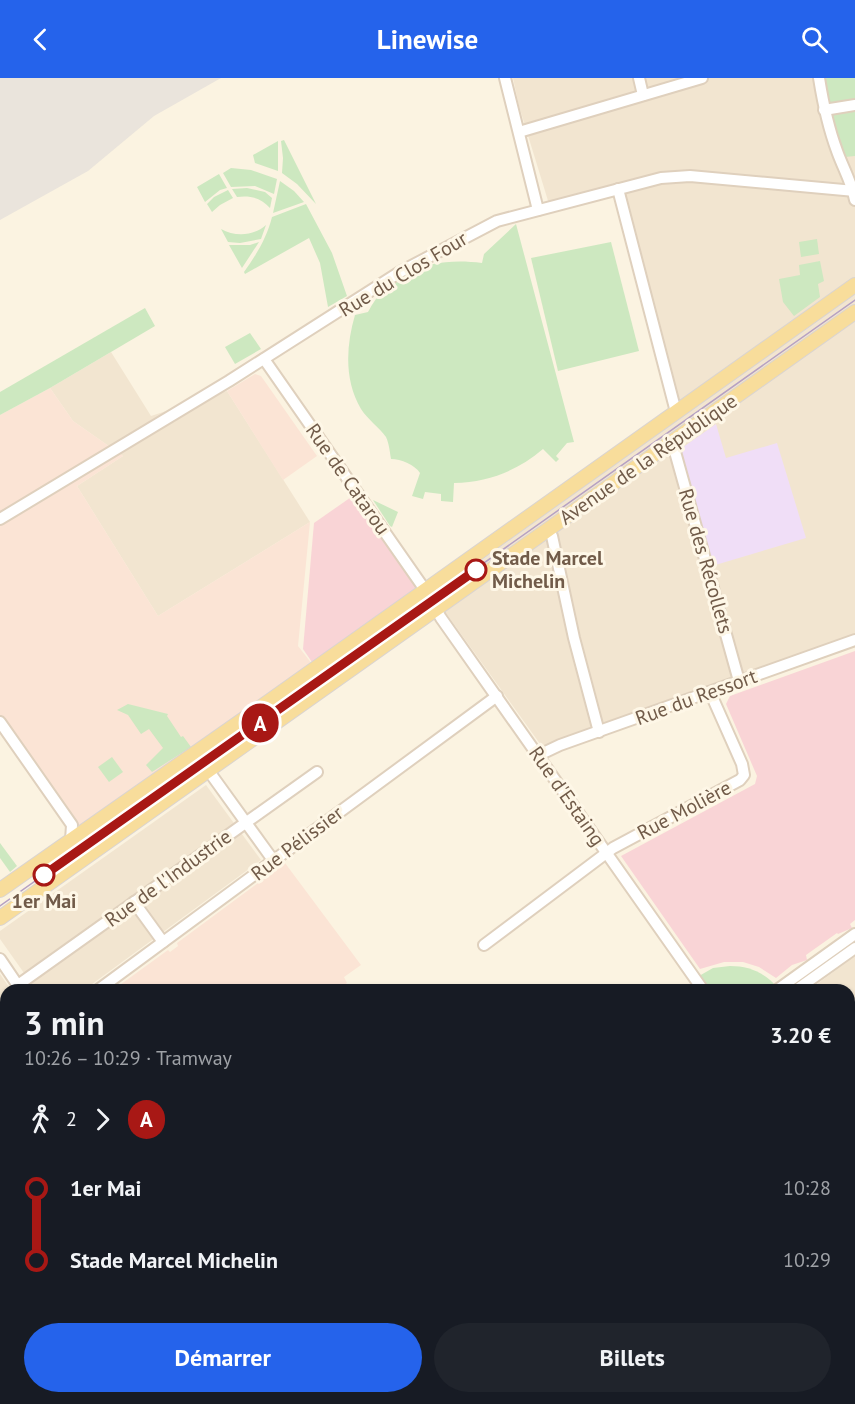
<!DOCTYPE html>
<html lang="fr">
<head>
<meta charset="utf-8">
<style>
	body { margin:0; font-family:"PT Sans",sans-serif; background:#20242c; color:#f1f3f6; height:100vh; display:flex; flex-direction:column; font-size:22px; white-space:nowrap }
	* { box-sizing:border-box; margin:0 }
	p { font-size:20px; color:#9ea1a6 }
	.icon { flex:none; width:33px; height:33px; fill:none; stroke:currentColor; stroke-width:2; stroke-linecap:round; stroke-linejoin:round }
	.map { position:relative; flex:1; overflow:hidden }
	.side { position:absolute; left:0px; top:906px; width:855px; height:420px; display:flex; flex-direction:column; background:#171b24; border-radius:18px 18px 0 0; box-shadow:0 2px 4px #0004 }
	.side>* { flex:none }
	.badge { padding:0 12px; border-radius:20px; font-size:21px; line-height:39px }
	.map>.badge { position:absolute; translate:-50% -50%; box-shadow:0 0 0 3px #fff }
	.legs { display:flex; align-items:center; gap:9px; height:66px; padding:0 24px; font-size:20px }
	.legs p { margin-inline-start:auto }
	.head { display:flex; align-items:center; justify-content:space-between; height:102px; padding:0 24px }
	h1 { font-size:33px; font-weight:800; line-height:45px }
	.primary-button { display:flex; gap:12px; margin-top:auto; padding:12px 24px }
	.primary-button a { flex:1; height:69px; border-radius:36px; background:#2563eb; color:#fff; font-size:24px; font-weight:800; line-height:69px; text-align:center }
	.primary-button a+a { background:#20242c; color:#f1f3f6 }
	ul { padding:0 24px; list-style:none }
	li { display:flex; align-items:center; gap:21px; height:72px; font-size:22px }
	li i { display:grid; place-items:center; width:9px; height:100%; margin:0 8px; background:currentColor }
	li i::after { content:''; width:15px; height:15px; margin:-8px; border:4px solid; border-radius:50%; background:#171b24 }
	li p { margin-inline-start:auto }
	li:first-child i { background:linear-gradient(#0000 50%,currentColor 0) }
	li:last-child i { background:linear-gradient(currentColor 50%,#0000 0) }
	header { display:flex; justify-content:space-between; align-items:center; height:78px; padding:0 24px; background:#2563eb; color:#fff; font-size:27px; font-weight:800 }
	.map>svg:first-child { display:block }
</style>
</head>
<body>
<header><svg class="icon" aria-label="back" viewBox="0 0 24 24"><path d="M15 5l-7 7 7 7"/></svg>Linewise<svg class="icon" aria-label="search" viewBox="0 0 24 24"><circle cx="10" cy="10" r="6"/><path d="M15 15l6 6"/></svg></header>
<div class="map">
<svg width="855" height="1326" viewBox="0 0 855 1326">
	<rect width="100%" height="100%" fill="#fbf3e1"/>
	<!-- residential -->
	<g fill="#f2e5d0">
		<polygon points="513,0 855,0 855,563 543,670 433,517 679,341 617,109 549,126 519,28"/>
		<polygon points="111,274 151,338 227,313 310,444 158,538 77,408 123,378 73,343 50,310"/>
		<polygon points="206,707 261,782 84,912 36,912 0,861 0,853"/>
		<polygon points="855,878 855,993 849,997 849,912 809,912"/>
		<polygon points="0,896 11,912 6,912 6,985 0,972"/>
		<polygon points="6,1047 6,1320 275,1320 270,1326 0,1326 0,1050"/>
	</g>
	<!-- commercial -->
	<g fill="#fbe4d5">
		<polygon points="255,296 261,298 317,378 283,402 227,313"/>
		<polygon points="50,310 73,343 123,378 77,408 158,538 310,444 298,568 316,591 81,755 0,643 0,337"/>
		<polygon points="285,785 361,887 344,899 347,905 337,912 113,912 168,872 170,874 178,868 177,865"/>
	</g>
	<!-- industrial -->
	<polygon fill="#eae4dc" points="0,0 221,0 154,38 88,93 0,142"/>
	<!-- education -->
	<polygon fill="#f0def7" points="716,346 726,380 777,365 806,460 712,488 679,372"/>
	<!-- medical -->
	<g fill="#f9d4d6">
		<polygon points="357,415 422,509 316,590 303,571 314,445"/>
		<polygon points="855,573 855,842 850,846 852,850 838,856 837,855 806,877 807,882 792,887 776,900 759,889 743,884 724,884 700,891 621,778 755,706 757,698 726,626 730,618"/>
	</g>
	<!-- green -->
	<g fill="#cde8c0">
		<polygon points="824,0 855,0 855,23 828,27"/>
		<polygon points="855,29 855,78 845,79 831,34"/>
		<polygon points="284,62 316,126 297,106 282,95 283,80 281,63"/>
		<polygon points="278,63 278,93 255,85 253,77"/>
		<polygon points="231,90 251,92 277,101 274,116 255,108 231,109 223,95"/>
		<polygon points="219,96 227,110 220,112 205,124 197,109"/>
		<polygon points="280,103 294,113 304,124 273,135"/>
		<path d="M247 110 265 114 272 120 270 130C261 120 250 117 237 119L232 111Z"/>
		<polygon points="228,112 233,120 220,127 212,134 207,126 214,119"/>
		<path d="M306 126 332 175 347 218 328 229 320 185 309 160 245 196 244 194C257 176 267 159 272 139Z"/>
		<path d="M516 146 574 364 567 365 556 378 559 381 556 384 543 371C517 393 489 404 454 405L453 424 441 423V416L425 414 423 421 412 418 420 395C415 387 401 381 391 381 390 375 389 365 386 359 379 349 368 342 361 331 344 302 346 268 355 237L368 234C391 190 436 179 482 185L484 176Z"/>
		<path d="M266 147 261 161 240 165 228 164 221 151C235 159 254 158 266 147Z"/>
		<polygon points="817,161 819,176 801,179 799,164"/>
		<polygon points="259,164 242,190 229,167 250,167"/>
		<polygon points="611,164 639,273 558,293 531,180"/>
		<polygon points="820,183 824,203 818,206 820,219 794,238 783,224 779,201 800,197 799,187"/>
		<polygon points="145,230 155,248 50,310 0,337 0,314"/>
		<polygon points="250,255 261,271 235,286 225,269"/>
		<polygon points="373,422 398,434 392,449 390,448"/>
		<polygon points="128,626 168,636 167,638 181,659 183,658 191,669 152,694 146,687 163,670 149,651 141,656 128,637 117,632"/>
		<polygon points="112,679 123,694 109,704 98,689"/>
		<polygon points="0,765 17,788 10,794 0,780"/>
		<path d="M730 888C750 888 765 895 778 910L775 912H708L699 898 713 890Z"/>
	</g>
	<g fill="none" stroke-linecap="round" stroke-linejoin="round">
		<!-- minor casing -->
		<g stroke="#dfd0bd" stroke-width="14">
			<g id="minor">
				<polyline points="505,0 538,132"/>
				<polyline points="639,0 643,17"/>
				<path d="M819 0C823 25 828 49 837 73 843 90 852 105 855 122"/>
				<polyline points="824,32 855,27"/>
				<polyline points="519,54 702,0"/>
				<polyline points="618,111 676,334"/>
				<polyline points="264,281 423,509 441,540 703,912"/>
				<polyline points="672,363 739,603"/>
				<polyline points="0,441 229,303 400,194 497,143 661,100 690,98 855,113"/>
				<polyline points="547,453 552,458 574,560 599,654"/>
				<polyline points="0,644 72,747 71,762"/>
				<polyline points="539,677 560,667 855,562"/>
				<polyline points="208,692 273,782"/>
				<polyline points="134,824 163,864"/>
				<polyline points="484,867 613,770 740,702 744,697 742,686 710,614"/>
				<polyline points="0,881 21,912"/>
				<polyline points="18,907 317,694"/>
				<polyline points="98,912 497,618"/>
				<polyline points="777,912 855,856"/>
				<polyline points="796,912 855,870"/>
				<polyline points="0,1129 6,1126"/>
				<polyline points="0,1191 6,1202"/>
			</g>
		</g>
		<!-- major casing -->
		<g stroke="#dad4d0" stroke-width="16">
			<g id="major">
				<polyline points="0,812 271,622 855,207"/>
				<polyline points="0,840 855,234"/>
				<polyline points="0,1273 6,1274"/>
				<polyline points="849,1306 855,1301"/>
				<polyline points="299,1320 334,1326"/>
				<polyline points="821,1326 829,1320"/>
			</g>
		</g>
		<!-- minor -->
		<use href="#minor" stroke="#fff" stroke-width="10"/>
		<!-- major -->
		<use href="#major" stroke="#f8dd9b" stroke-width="14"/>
		<!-- tram -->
		<polyline stroke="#b6a1c3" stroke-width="1.5" points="0,828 855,222"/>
		<!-- rail -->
		<g stroke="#b6a1c3" stroke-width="2" stroke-dasharray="9 6" stroke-linecap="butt">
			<polyline points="849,1023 855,1019"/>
			<polyline points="849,1041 855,1037"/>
			<polyline points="429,1326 437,1320"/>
			<polyline points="448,1326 456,1320"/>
		</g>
	</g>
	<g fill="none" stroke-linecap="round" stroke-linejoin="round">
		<!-- line-1 casing -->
		<g stroke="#fff" stroke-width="14">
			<polyline id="line-1" points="44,797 476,492"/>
		</g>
		<!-- line-1 -->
		<use href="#line-1" stroke="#a81815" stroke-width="9"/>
	</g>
	<!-- markers -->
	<g fill="#fff" stroke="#a81815" stroke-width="3">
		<circle cx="476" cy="492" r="10"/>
		<circle cx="44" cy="797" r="10"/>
	</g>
	<g text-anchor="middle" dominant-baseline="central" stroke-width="6" stroke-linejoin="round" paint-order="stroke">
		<!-- street labels -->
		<g font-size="20" fill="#715b49" stroke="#fef7e7">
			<text transform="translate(403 196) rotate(-31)">Rue du Clos Four</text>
			<text transform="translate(648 381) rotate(-35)">Avenue de la République</text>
			<text transform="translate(348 401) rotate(55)">Rue de Catarou</text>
			<text transform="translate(706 483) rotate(74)">Rue des Récollets</text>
			<text transform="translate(696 619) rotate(-20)">Rue du Ressort</text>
			<text transform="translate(567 718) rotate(55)">Rue d'Estaing</text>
			<text transform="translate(684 732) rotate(-28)">Rue Molière</text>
			<text transform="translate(297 765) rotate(-37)">Rue Pélissier</text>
			<text transform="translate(168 800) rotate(-36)">Rue de l'Industrie</text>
		</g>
		<!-- stop labels -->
		<g font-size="20" font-weight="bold" fill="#715b49" stroke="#fef7e7" text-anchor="start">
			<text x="492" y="480">Stade Marcel<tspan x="492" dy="23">Michelin</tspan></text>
			<text x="44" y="823" text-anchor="middle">1er Mai</text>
		</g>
	</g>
</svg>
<b class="badge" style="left:260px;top:645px;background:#a81815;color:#fff">A</b>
<section class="side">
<div class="head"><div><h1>3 min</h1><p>10:26 – 10:29 · Tramway</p></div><b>3.20 €</b></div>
<div class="legs"><svg class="icon" aria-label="walk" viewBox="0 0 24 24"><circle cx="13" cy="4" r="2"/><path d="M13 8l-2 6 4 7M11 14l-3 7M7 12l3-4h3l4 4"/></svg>2<svg class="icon" aria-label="forward" viewBox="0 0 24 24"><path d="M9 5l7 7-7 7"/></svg><b class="badge" style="background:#a81815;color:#fff">A</b></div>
<ul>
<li><i style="color:#a81815"></i><b>1er Mai</b><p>10:28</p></li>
<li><i style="color:#a81815"></i><b>Stade Marcel Michelin</b><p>10:29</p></li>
</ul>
<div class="primary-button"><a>Démarrer</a><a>Billets</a></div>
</section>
</div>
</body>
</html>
